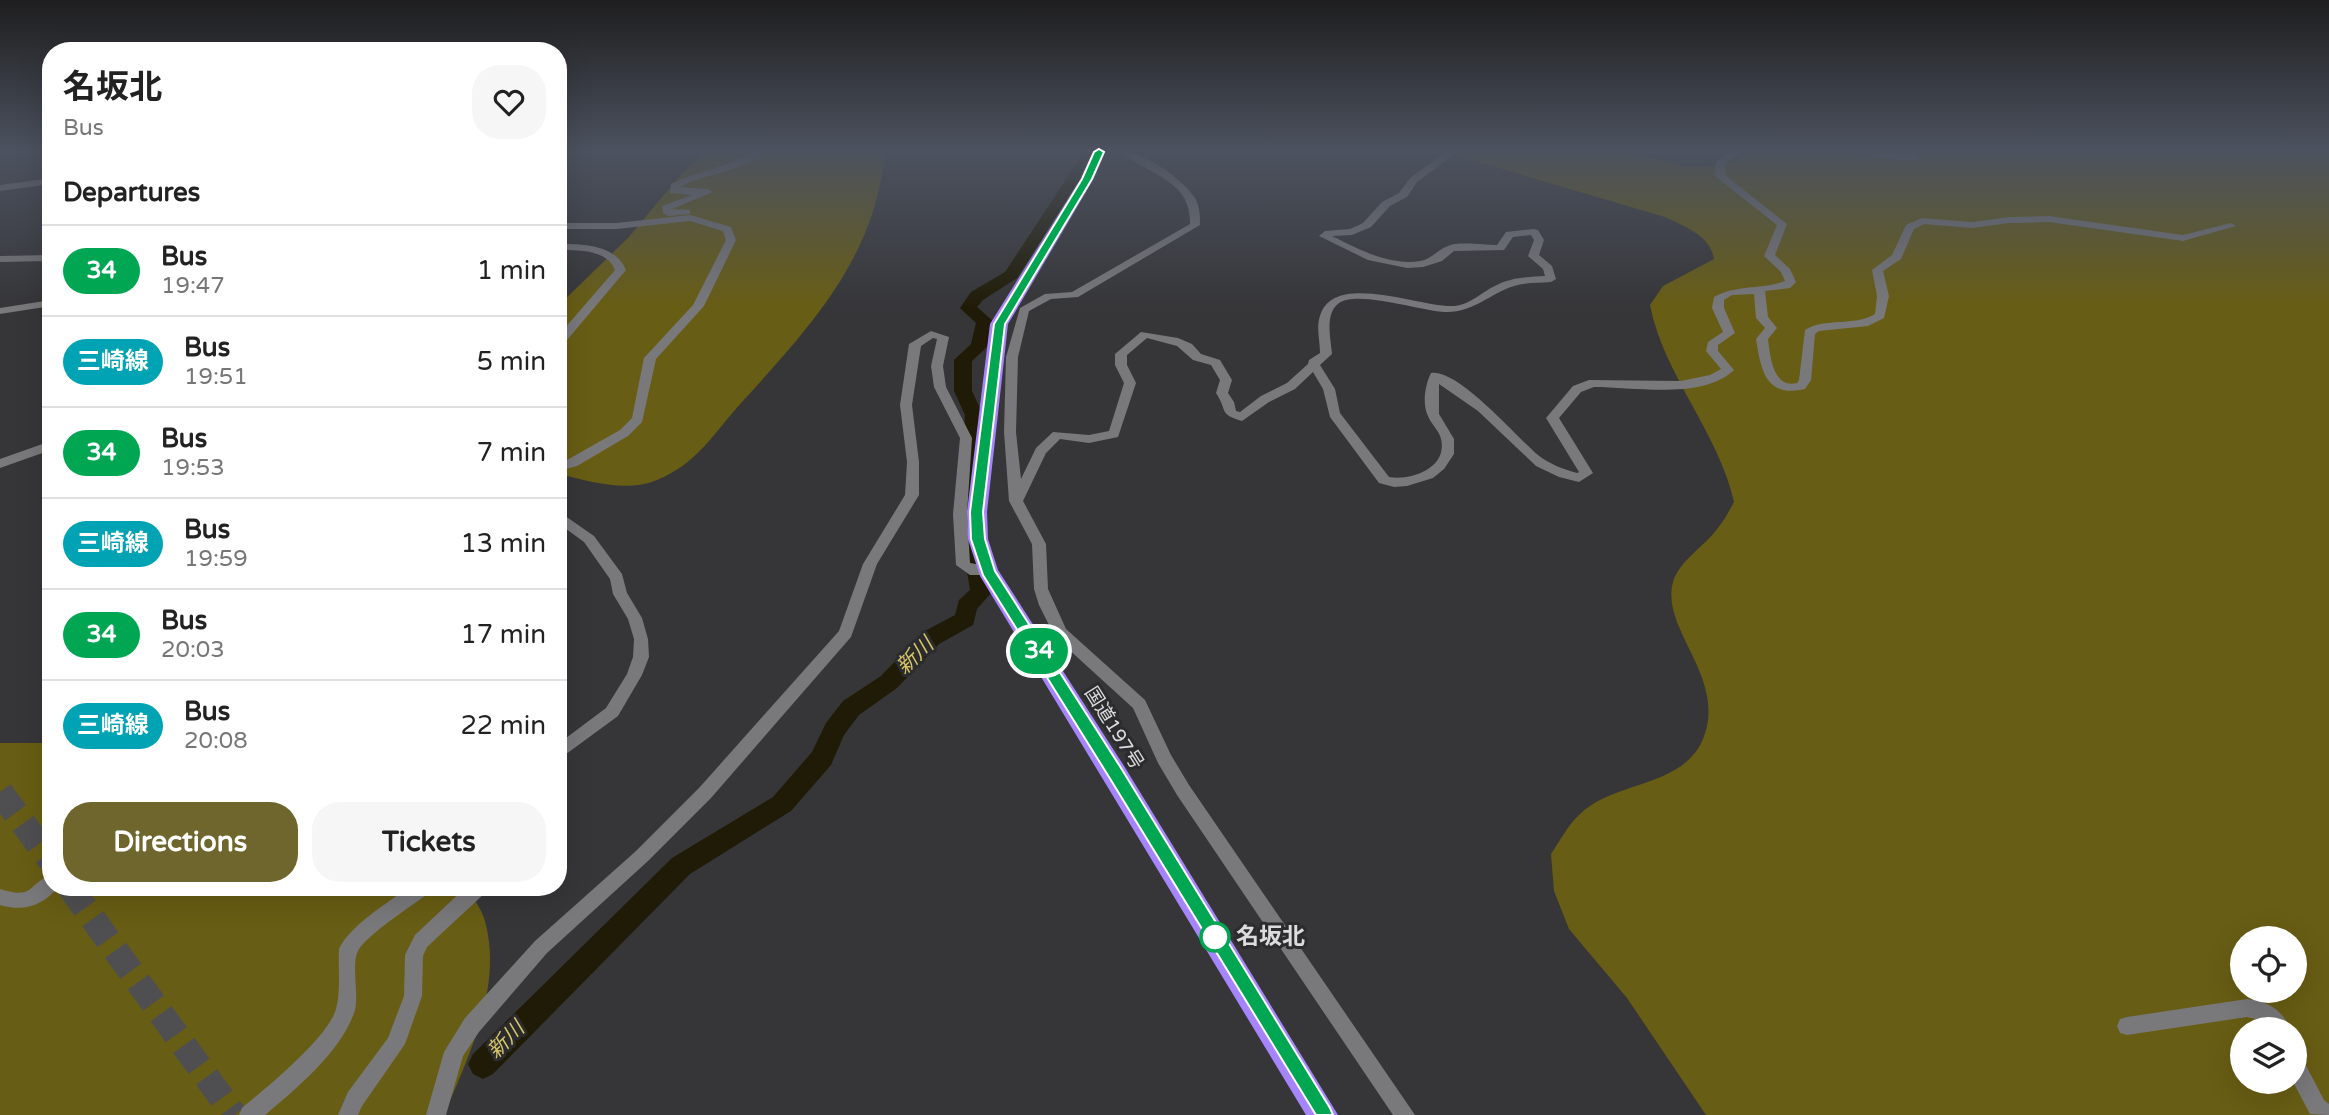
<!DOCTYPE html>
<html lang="en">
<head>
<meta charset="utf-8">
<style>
	body { margin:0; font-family:"Varela Round","Noto Sans JP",sans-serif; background:#f6f6f6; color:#222; height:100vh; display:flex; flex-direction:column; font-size:26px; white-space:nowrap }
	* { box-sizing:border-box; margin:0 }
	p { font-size:23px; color:#767676 }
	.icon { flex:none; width:38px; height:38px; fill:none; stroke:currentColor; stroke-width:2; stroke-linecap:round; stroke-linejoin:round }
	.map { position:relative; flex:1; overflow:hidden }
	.sheet { position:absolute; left:42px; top:42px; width:525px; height:854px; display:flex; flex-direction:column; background:#fff; border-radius:28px; box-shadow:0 7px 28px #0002 }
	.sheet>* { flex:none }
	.badge { padding:0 14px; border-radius:23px; font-size:24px; line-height:46px }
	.controls { position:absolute; left:2230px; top:926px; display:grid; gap:14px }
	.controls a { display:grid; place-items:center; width:77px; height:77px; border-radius:50%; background:#fff; box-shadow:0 7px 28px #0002; font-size:35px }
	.map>.badge { position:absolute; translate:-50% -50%; box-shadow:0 0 0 4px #fff }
	h2 { padding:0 21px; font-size:26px; line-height:63px }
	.round { display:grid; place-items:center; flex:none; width:74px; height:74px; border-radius:28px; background:#f6f6f6 }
	.head { display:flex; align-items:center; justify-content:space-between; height:119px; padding:0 21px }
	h1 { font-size:33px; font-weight:700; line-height:52px }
	.action { display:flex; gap:14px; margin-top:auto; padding:14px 21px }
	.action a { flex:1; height:80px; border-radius:28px; background:#6e662c; color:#fff; font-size:28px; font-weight:700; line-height:80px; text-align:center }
	.action a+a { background:#f6f6f6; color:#222 }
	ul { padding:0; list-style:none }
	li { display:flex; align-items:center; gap:21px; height:91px; padding:0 21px; border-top:2px solid #e0e0e0 }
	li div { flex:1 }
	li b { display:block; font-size:26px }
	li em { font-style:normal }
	li .badge { min-width:77px; font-weight:700; text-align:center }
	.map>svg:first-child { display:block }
</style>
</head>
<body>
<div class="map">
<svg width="2329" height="1115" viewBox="0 0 2329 1115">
	<rect width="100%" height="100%" fill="#363639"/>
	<!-- forest -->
	<g fill="#685d14" fill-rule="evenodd">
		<path d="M706 152H877L884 159C873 261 807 330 742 402 713 434 698 463 657 480 626 493 589 481 558 474V306L628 238 683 172Z"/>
		<path d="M1444 152H1630L1686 167 1715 166 1733 162 1748 152H2329V1115H1706L1627 998 1569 929 1554 891 1551 854C1560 841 1568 825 1579 815 1612 781 1683 788 1703 739 1728 678 1660 630 1673 582 1679 561 1705 546 1717 529 1724 521 1729 511 1734 502 1718 431 1664 376 1650 305L1663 286 1714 259C1710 235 1685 227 1665 217ZM2242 938H2294V990H2242ZM2242 1029H2294V1082H2242Z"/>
		<path d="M0 743H51V887H467C473 898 482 910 485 921 503 987 469 1055 444 1115H0Z"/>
	</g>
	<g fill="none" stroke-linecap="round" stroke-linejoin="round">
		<!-- river -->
		<polygon fill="#1f1b06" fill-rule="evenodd" points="1084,152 1098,152 1017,278 983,300 977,307 994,322 988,346 972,361 972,391 983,415 978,515 992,592 977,609 973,625 939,644 897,688 859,715 844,735 831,765 791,811 690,874 493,1074 483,1079 473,1074 468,1064 473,1054 672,858 773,797 812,752 826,723 843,701 881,676 923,632 955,615 959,600 970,590 958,515 965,415 954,391 954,360 971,344 976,323 960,308 971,292 1005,272"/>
		<!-- highway-tunnel -->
		<g stroke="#4f4f52" stroke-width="26" stroke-dasharray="26 13" stroke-linecap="butt">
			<polyline points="0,792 51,861"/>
			<polyline points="70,887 234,1115"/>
		</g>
		<!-- street -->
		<g fill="#79797c" fill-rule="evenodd">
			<path d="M755 152H766C742 172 707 173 680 187L708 189 713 192 672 209 690 210V214L668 216 663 213 662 206 692 195 670 193 671 184C698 170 729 167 755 152Z"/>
			<path d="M1121 152C1143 151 1183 179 1195 198 1200 207 1200 215 1200 225L1078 297 1051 299 1029 311 1018 357 1016 432 1021 479 1036 448 1053 432 1089 435 1109 431 1124 383 1115 365V354L1141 332 1178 338 1192 344 1201 354 1220 360 1232 380 1228 393 1234 402 1236 411 1240 412 1261 396 1287 383 1308 364 1309 360 1320 353C1320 341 1316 327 1320 316 1333 270 1422 308 1454 306 1470 305 1483 291 1497 285 1512 277 1529 277 1545 276L1543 269 1528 256 1534 240 1531 235 1513 237 1504 250 1454 251 1442 261 1423 267 1407 268 1368 260 1319 236 1325 231 1350 229 1363 223 1382 202 1399 193 1410 178 1446 152H1457L1417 182 1407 197 1390 206 1371 227 1352 235 1332 236C1358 249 1390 266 1420 261 1432 259 1437 250 1448 246 1458 241 1485 245 1497 245L1506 232 1534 229 1538 230 1544 240 1539 255 1552 266 1556 279 1551 282C1539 283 1525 282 1514 286 1489 294 1473 313 1445 312 1420 311 1359 290 1339 303 1324 314 1331 339 1332 354L1320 365 1335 389 1340 413 1389 477C1411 481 1448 468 1441 439 1439 430 1431 424 1428 416 1422 404 1425 385 1431 373 1459 369 1516 437 1538 455 1549 464 1563 469 1577 473L1579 472 1546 418 1573 386 1589 380 1681 381 1710 375 1721 369 1706 351 1708 342 1723 332 1712 308 1714 297C1737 284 1762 290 1785 281L1781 272 1764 256 1777 225 1715 176 1716 162 1731 152H1742L1726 163 1725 175 1787 224 1775 255 1790 269 1796 282 1790 288 1765 291 1768 317 1777 328 1768 339C1770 356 1773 389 1797 383L1799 380 1805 330C1826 317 1853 327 1875 314L1877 296 1872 270 1892 255 1906 225 1922 218 1972 222 2009 217 2049 216 2183 235 2231 223 2236 226 2183 241 2049 222 2009 223 1972 228 1924 224 1914 229 1901 259 1883 271 1889 296 1884 318 1868 326 1819 331 1815 334 1811 380 1805 389C1766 398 1761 371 1756 339L1765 328 1756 318 1754 294 1732 295 1724 300V308L1735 333 1718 345V351L1734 370C1703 400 1635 387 1594 387L1581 392 1559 418 1593 473 1579 482 1559 477 1536 466 1478 411 1439 384V414L1454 439V454L1444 469 1433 478 1407 486 1394 487 1379 483 1330 417 1323 389 1313 372 1295 389 1269 402 1242 421C1218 414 1228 411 1216 393L1220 380 1211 365 1193 360 1177 346 1147 338 1127 355V365L1136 383 1118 437 1089 443 1060 439 1046 453 1023 501 1046 544 1048 589 1066 629 1145 700 1171 755 1189 785 1415 1115H1393L1177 795 1158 763 1133 708 1055 637 1039 605 1034 589 1032 544 1009 501 1004 432 1006 357 1020 308 1045 294 1072 292 1190 224C1192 180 1148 175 1121 152Z"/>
			<polygon points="1847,152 1907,154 1906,152 1916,152 1919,158 1914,161 1852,155"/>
			<polygon points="51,178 51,184 0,191 0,185"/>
			<polygon points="690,215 731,227 736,240 704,306 656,359 642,422 628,436 577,466 558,471 558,463 567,460 620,430 632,418 644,358 693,305 726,240 723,231 690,221 616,229 558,229 558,223 616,223"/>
			<path d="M558 244C583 244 615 244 626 270L562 346 558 347V336L615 270C607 249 577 250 558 250Z"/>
			<polygon points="51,255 51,261 0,262 0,256"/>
			<polygon points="51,300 51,306 0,314 0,308"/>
			<polygon points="931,331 949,337 943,366 946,387 972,438 967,514 970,563 993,567 995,571 993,575 970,575 956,565 953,514 960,438 934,387 931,366 937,339 933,338 921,346 912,405 919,462 919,495 877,564 851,637 711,798 648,861 547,953 479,1032 463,1056 446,1115 426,1115 444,1052 465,1018 535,941 636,851 699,788 839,631 863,564 905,495 907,462 900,405 909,344"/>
			<polygon points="51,441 51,450 0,468 0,459"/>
			<polygon points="558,511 594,536 622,574 627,593 642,618 648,639 649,657 642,675 618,716 558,760 558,744 606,708 627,674 633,657 634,639 628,619 613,594 610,579 584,542 558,523"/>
			<path d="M51 875V887H58C43 906 23 912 0 905V889C35 900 27 884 51 875Z"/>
			<path d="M409 887H432L429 893C413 905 366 935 358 951 351 964 359 993 355 1010 343 1050 296 1089 265 1115H239L242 1108C266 1088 328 1038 336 1009 341 991 338 968 339 949 350 925 388 903 409 887Z"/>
			<polygon points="466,887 488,887 485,893 427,947 423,956 422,996 405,1044 362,1106 358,1115 338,1115 348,1092 388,1038 404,996 405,955 415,935"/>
			<path d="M2247 999C2268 1001 2282 1010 2291 1029H2270L2260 1020 2247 1017 2127 1035 2120 1033 2117 1026 2120 1019 2127 1017Z"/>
			<polygon points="2294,1053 2301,1056 2324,1100 2329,1104 2329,1115 2310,1114 2293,1082"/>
		</g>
		<!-- highway -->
		<polygon fill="#a685fc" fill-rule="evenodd" points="1092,152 1106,152 1094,179 1008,324 987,512 988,539 998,570 1124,766 1338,1115 1306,1115 980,576 968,539 967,512 990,324 1080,179"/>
	</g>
	<!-- sky -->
	<linearGradient id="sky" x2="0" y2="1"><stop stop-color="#1e1e1f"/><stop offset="0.49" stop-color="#4c525f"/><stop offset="1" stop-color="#4c525f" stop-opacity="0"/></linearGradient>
	<rect width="2329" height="308" fill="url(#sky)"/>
	<!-- line -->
	<polygon fill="#00a651" stroke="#fff" stroke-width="2" points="1099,149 1104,152 1092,179 1005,324 983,512 985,539 995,571 1121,768 1330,1108 1333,1115 1316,1115 1109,777 983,575 971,539 970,512 994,324 1082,179 1094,152"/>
	<!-- markers -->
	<circle fill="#fff" stroke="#00a651" stroke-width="3.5" cx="1215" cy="937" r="14"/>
	<g text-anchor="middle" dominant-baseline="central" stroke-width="6" stroke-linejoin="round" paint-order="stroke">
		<!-- street labels -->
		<g font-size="19" fill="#dcdcde" stroke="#2c2c2f">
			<text transform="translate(1114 728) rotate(58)">国道197号</text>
		</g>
		<!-- water labels -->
		<g font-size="21" font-style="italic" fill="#d6c665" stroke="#2c2c2f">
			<text transform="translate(915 656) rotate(-44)">新川</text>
			<text transform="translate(506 1040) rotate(-45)">新川</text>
		</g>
		<!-- near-stop labels -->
		<g font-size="23" font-weight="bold" fill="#dcdcde" stroke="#2c2c2f" text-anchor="start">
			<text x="1236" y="937">名坂北</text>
		</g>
	</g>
</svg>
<div class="controls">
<a><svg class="icon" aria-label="locate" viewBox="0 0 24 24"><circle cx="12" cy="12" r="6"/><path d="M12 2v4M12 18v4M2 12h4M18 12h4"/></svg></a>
<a><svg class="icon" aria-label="layers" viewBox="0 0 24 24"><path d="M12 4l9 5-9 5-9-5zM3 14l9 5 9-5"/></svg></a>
</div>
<b class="badge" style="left:1039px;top:651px;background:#00a651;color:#fff">34</b>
<section class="sheet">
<div class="head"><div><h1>名坂北</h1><p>Bus</p></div><a class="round"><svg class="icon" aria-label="heart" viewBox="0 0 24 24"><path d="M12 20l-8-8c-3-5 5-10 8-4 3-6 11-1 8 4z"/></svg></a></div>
<h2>Departures</h2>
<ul>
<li><span class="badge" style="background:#00a651;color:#fff">34</span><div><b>Bus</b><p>19:47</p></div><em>1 min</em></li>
<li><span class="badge" style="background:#00a3b4;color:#fff">三崎線</span><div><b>Bus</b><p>19:51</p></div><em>5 min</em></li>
<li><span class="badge" style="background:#00a651;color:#fff">34</span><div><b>Bus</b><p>19:53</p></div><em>7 min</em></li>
<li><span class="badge" style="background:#00a3b4;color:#fff">三崎線</span><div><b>Bus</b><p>19:59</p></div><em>13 min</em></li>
<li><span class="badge" style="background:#00a651;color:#fff">34</span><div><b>Bus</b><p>20:03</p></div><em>17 min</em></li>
<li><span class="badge" style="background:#00a3b4;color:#fff">三崎線</span><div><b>Bus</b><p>20:08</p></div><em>22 min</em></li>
</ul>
<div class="action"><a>Directions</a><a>Tickets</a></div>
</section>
</div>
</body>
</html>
